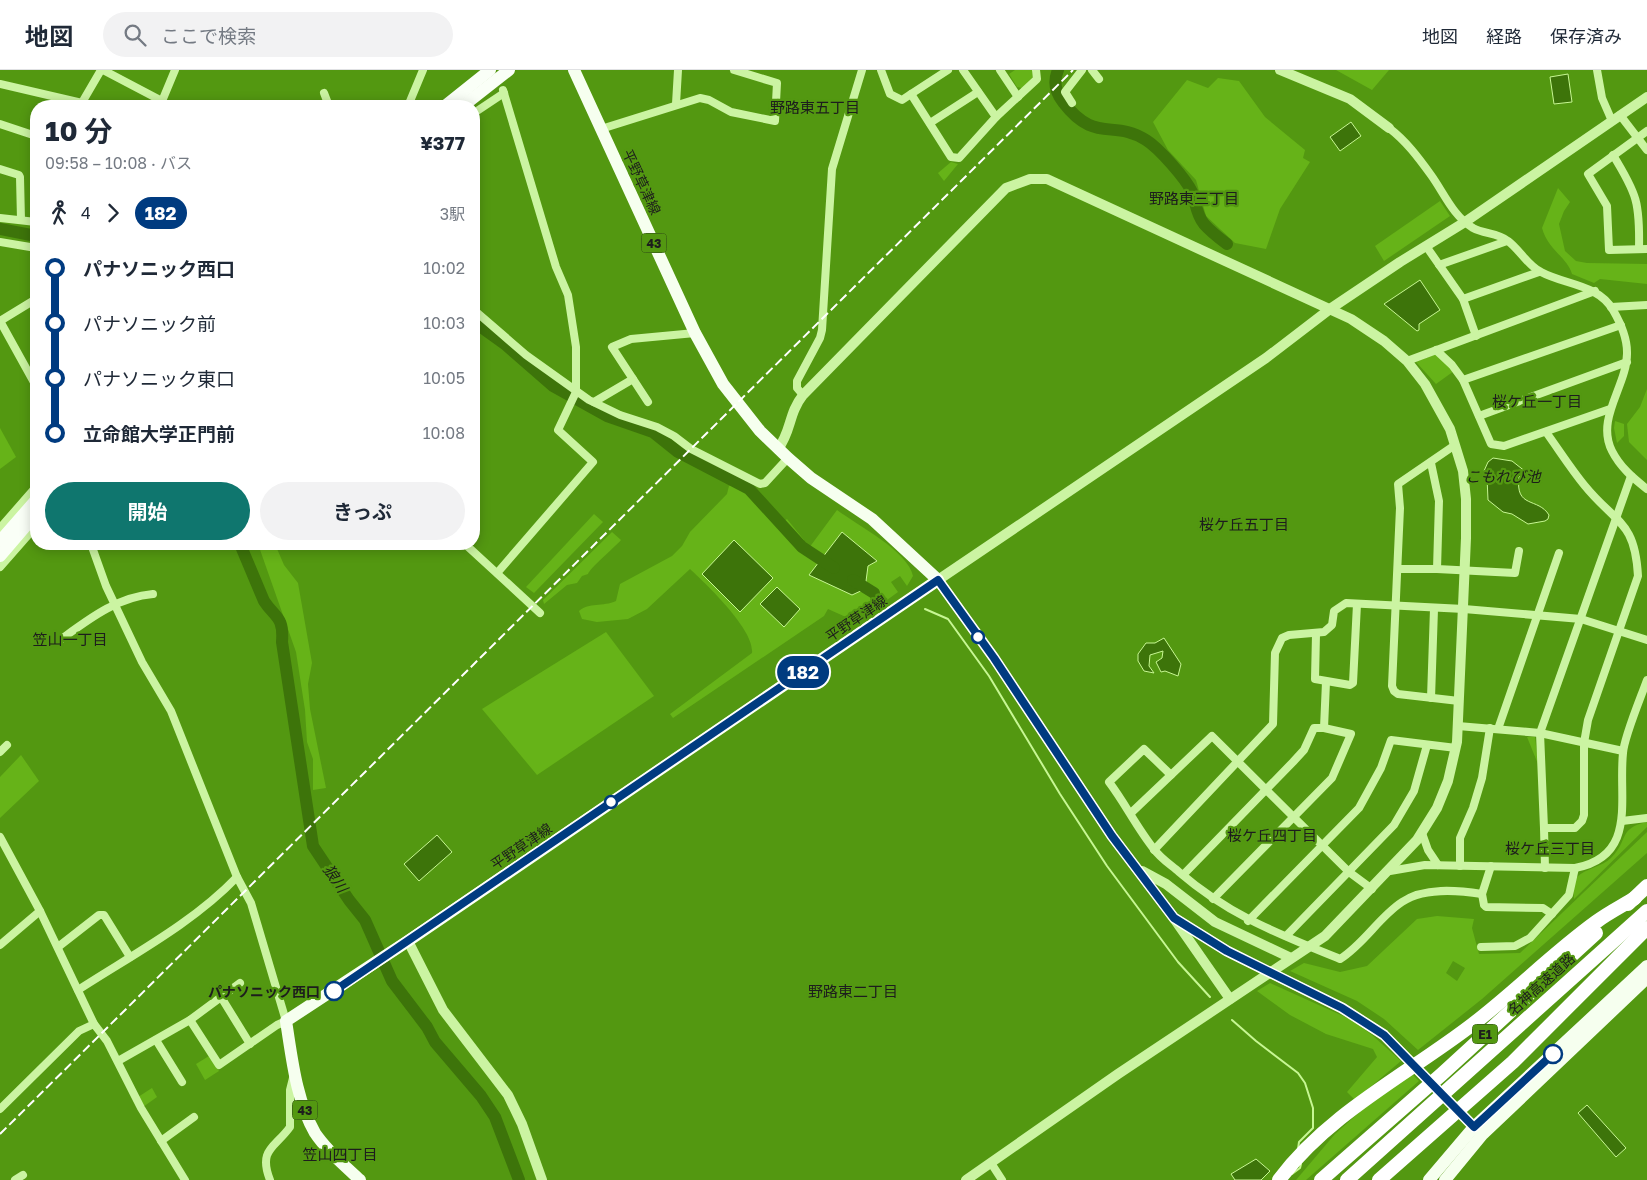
<!DOCTYPE html>
<html lang="ja">
<head>
<meta charset="utf-8">
<style>
	body { margin:0; font-family:"Golos Text","Noto Sans JP",sans-serif; background:#f2f2f3; color:#1f2937; height:100vh; display:flex; flex-direction:column; font-size:19px; white-space:nowrap }
	* { box-sizing:border-box; margin:0 }
	p { font-size:16px; color:#747a83 }
	.icon { flex:none; width:28px; height:28px; fill:none; stroke:currentColor; stroke-width:2; stroke-linecap:round; stroke-linejoin:round }
	.map { position:relative; flex:1; overflow:hidden }
	.side { position:absolute; left:30px; top:30px; width:450px; height:450px; display:flex; flex-direction:column; background:#fff; border-radius:20px; box-shadow:0 2px 12px #0003 }
	.side>* { flex:none }
	.badge { padding:0 10px; border-radius:16px; font-size:18px; line-height:32px }
	.map>.badge { position:absolute; translate:-50% -50%; box-shadow:0 0 0 2px #fff }
	.legs { display:flex; align-items:center; gap:8px; height:55px; padding:0 15px; font-size:16px }
	.legs p { margin-inline-start:auto }
	.summary { display:flex; align-items:center; justify-content:space-between; height:85px; padding:0 15px }
	h1 { font-size:28px; font-weight:700; line-height:38px }
	.action { display:flex; gap:10px; margin-top:auto; padding:10px 15px }
	.action a { flex:1; height:58px; border-radius:30px; background:#0f766e; color:#fff; font-size:20px; font-weight:700; line-height:58px; text-align:center }
	.action a+a { background:#f2f2f3; color:#1f2937 }
	ul { padding:0 15px; list-style:none }
	li { display:flex; align-items:center; gap:18px; height:55px; font-size:19px }
	li i { display:grid; place-items:center; width:8px; height:100%; margin:0 6px; background:currentColor }
	li i::after { content:''; width:12px; height:12px; margin:-6px; border:4px solid; border-radius:50%; background:#fff }
	li p { margin-inline-start:auto }
	li:first-child i { background:linear-gradient(#0000 50%,currentColor 0) }
	li:last-child i { background:linear-gradient(currentColor 50%,#0000 0) }
	header { display:flex; align-items:center; gap:30px; box-sizing:border-box; height:70px; padding:0 25px; background:#fff; border-bottom:1px solid #e0e1e3 }
	header strong { font-size:24px }
	nav { display:flex; gap:28px; margin-inline-start:auto; font-size:18px }
	.search { width:350px; height:45px; background:#f2f2f3; display:flex; align-items:center; gap:12px; box-sizing:border-box; padding:0 18px; border-radius:28px; color:#747a83; font-size:19px }
	.map>svg:first-child { display:block }
</style>
</head>
<body>
<header>
<strong>地図</strong>
<div class="search"><svg class="icon" aria-label="search" viewBox="0 0 24 24"><circle cx="10" cy="10" r="6"/><path d="M15 15l6 6"/></svg>ここで検索</div>
<nav><a>地図</a><a>経路</a><a>保存済み</a></nav>
</header>
<div class="map">
<svg width="1647" height="1110" viewBox="0 0 1647 1110">
	<rect width="100%" height="100%" fill="#539811"/>
	<!-- green -->
	<g fill="#66b318" fill-rule="evenodd">
		<polygon points="1015,0 1032,0 1033,7 1022,18 1017,17 1009,4"/>
		<polygon points="1336,0 1389,0 1372,20"/>
		<polygon points="1218,8 1239,11 1265,47 1305,80 1303,88 1310,92 1280,139 1266,179 1235,173 1206,146 1196,110 1168,80 1153,52 1187,10 1208,18"/>
		<polygon points="951,92 958,94 944,111 938,103"/>
		<path d="M1558 118 1570 132 1564 141 1559 154 1565 181 1576 191 1587 193 1647 194V214L1600 209 1594 213 1572 204C1567 187 1548 180 1542 158Z"/>
		<polygon points="1440,131 1450,146 1384,191 1375,176"/>
		<polygon points="1436,284 1454,301 1436,314 1416,292"/>
		<polygon points="1647,319 1647,390 1629,372 1627,354 1640,337"/>
		<polygon points="1615,351 1624,354 1624,366 1617,373 1614,358"/>
		<polygon points="0,358 16,387 0,399"/>
		<path d="M733 413 744 419 780 454 787 449 804 470 803 474 809 478 837 440C857 455 908 481 913 506L907 516 900 506 891 512 898 522 857 552 828 539 824 546 673 648 670 644 752 583C755 560 706 514 690 499L647 539 628 549 597 552 582 549 579 541C589 532 603 537 616 531L620 514 672 486 682 476 690 462 727 424 729 416ZM842 462 877 491 868 496Z"/>
		<polygon points="594,444 603,452 534,523 526,517"/>
		<path d="M612 462 621 470C614 478 590 498 588 504L582 506 577 513 567 515 544 534 543 530Z"/>
		<polygon points="258,474 275,474 284,495 298,513 312,593 308,614 310,639 326,718 313,720 313,689 307,672 305,640 296,582"/>
		<polygon points="606,562 654,626 537,705 482,639"/>
		<polygon points="1527,667 1535,667 1538,694"/>
		<polygon points="21,685 39,711 0,748 0,707"/>
		<path d="M1647 752V757L1574 829C1574 822 1572 812 1577 807 1586 798 1602 797 1611 788 1629 770 1618 758 1647 752Z"/>
		<path d="M1647 762V783L1482 929 1418 980 1384 949 1357 931 1290 901 1304 893 1340 902 1367 896 1417 849 1437 846 1474 849 1472 858 1479 884 1520 883ZM1453 891 1465 898 1457 911 1446 903Z"/>
		<polygon points="1270,913 1352,950 1372,965 1401,991 1355,1030 1347,1022 1377,987 1373,979 1326,964 1290,945 1257,921"/>
		<polygon points="209,986 219,1001 205,1010 196,994"/>
		<polygon points="1412,1004 1419,1011 1306,1110 1296,1110 1335,1064 1364,1038"/>
		<polygon points="152,1018 157,1027 143,1037 138,1027"/>
	</g>
	<!-- water -->
	<g fill="#3d740a" stroke="#c7f793">
		<polygon points="1568,4 1572,32 1554,34 1550,7"/>
		<polygon points="1351,52 1361,66 1340,81 1330,67"/>
		<polygon points="1420,210 1440,240 1419,254 1419,260 1417,261 1384,234"/>
		<path d="M1493 388 1512 391 1526 402 1519 407C1515 439 1538 427 1549 445L1548 449 1545 451 1528 454 1512 444 1503 442 1488 430 1487 407 1484 401 1488 392Z"/>
		<polygon points="842,462 877,491 868,496 865,519 852,525 809,505"/>
		<polygon points="734,470 773,508 740,542 702,504"/>
		<polygon points="777,517 800,539 784,557 760,534"/>
		<polygon points="1164,568 1181,594 1178,606 1165,601 1161,602 1156,592 1162,588 1163,581 1150,585 1149,596 1154,603 1144,601 1138,591 1138,584 1146,573 1155,573"/>
		<polygon points="437,765 452,782 419,811 404,794"/>
		<polygon points="1587,1035 1626,1078 1616,1087 1578,1043"/>
		<polygon points="1256,1089 1270,1101 1261,1110 1235,1110 1231,1104"/>
	</g>
	<g fill="none" stroke-linecap="round" stroke-linejoin="round">
		<!-- stream -->
		<g stroke="#c7f793" stroke-width="2">
			<polyline points="925,539 948,549 989,606 1060,724 1107,796 1178,892 1210,927"/>
			<polyline points="1232,950 1256,971 1298,1003 1305,1013 1313,1038 1313,1058 1299,1072 1298,1079"/>
			<polyline points="1292,1104 1300,1098 1301,1094"/>
		</g>
		<!-- river -->
		<g stroke="#3d740a" stroke-width="12">
			<path d="M1058 0C1053 12 1055 22 1063 32 1095 74 1113 49 1146 70 1159 78 1186 109 1192 122 1196 133 1196 144 1204 154 1211 162 1219 168 1227 174"/>
			<polyline points="0,159 36,166"/>
			<polyline points="474,252 506,275 553,316 607,346 653,362 678,382 749,419 802,477 834,498"/>
			<path d="M240 474 264 531C275 548 284 546 282 572L313 776 349 830 365 850 392 911 427 957 435 972 481 1026 495 1047 519 1110"/>
			<polyline points="853,510 874,523"/>
		</g>
		<!-- minor -->
		<g stroke="#cbf4a2" stroke-width="8">
			<polyline points="103,0 162,31"/>
			<polyline points="881,0 890,24 902,30 911,24 951,87 959,88 996,47 1037,9 1036,0"/>
			<polyline points="963,0 996,47"/>
			<polyline points="1000,0 1018,27"/>
			<polyline points="1092,0 1099,9"/>
			<polyline points="1597,0 1602,28 1612,51"/>
			<polyline points="0,14 82,33"/>
			<polyline points="324,23 329,36"/>
			<polyline points="911,24 948,0"/>
			<polyline points="1072,33 1065,22 1082,0"/>
			<polyline points="676,34 678,0"/>
			<polyline points="80,36 101,0"/>
			<polyline points="160,36 175,0"/>
			<polyline points="408,36 423,0"/>
			<polyline points="474,43 504,23"/>
			<polyline points="1620,45 1647,80"/>
			<polyline points="930,53 978,22"/>
			<polyline points="0,54 36,66"/>
			<path d="M1389 58C1406 71 1418 87 1431 105 1444 123 1453 146 1473 158 1484 164 1498 163 1508 171 1520 180 1528 196 1541 202 1565 215 1598 214 1613 240 1620 252 1627 267 1627 282 1628 315 1595 348 1612 381 1620 397 1633 408 1647 419"/>
			<polyline points="601,59 700,28 709,30 731,42 775,51 777,13 734,0"/>
			<polyline points="1647,61 1588,104 1607,136 1609,180 1647,179"/>
			<path d="M1613 85C1637 124 1640 133 1639 179"/>
			<polyline points="0,99 19,105 20,107 21,150"/>
			<polyline points="0,148 36,152"/>
			<polyline points="0,172 36,178"/>
			<polyline points="1426,176 1463,229 1476,266"/>
			<polyline points="1439,195 1507,171"/>
			<polyline points="1463,229 1539,202"/>
			<polyline points="1611,237 1647,235"/>
			<polyline points="474,240 526,285 589,330 620,345 657,357 674,366 691,379 760,414 765,413 788,388"/>
			<polyline points="0,251 36,316"/>
			<polyline points="0,251 36,229"/>
			<polyline points="1436,280 1452,295 1463,310 1491,374 1504,376 1610,339"/>
			<polyline points="1407,291 1595,221"/>
			<polyline points="1463,310 1621,255"/>
			<polyline points="803,325 797,318 797,311 820,268 822,260 832,99 862,0"/>
			<polyline points="594,332 633,309"/>
			<polyline points="648,332 612,277 631,269 695,263"/>
			<polyline points="1479,346 1627,292"/>
			<polyline points="1455,375 1398,414 1400,438 1392,616 1394,621 1398,624 1459,631"/>
			<polyline points="1431,393 1439,431 1437,499 1515,503 1519,481"/>
			<polyline points="0,458 36,417"/>
			<polyline points="91,474 106,516 142,592 171,641 237,807 251,833 286,951 277,955 219,995 190,950"/>
			<polyline points="465,474 540,543"/>
			<polyline points="0,497 36,456"/>
			<polyline points="1398,499 1437,499"/>
			<polyline points="498,502 593,392 558,360 576,322 576,277 568,225 556,197 503,20"/>
			<polyline points="1316,564 1315,609 1350,615 1353,613 1357,534"/>
			<path d="M60 570C89 549 117 527 153 524"/>
			<polyline points="1431,628 1434,539"/>
			<polyline points="1458,656 1540,663 1623,681"/>
			<polyline points="1324,658 1326,612"/>
			<polyline points="1498,659 1559,483"/>
			<polyline points="0,682 7,675"/>
			<path d="M1171 705 1144 679 1109 712C1125 733 1137 758 1154 779 1160 788 1171 795 1179 802 1230 846 1279 864 1340 889 1364 874 1379 847 1402 832 1424 817 1457 820 1482 824"/>
			<polyline points="1131,743 1212,666 1349,802 1372,819"/>
			<polyline points="1622,751 1647,748"/>
			<polyline points="1544,758 1540,663 1631,406"/>
			<polyline points="1422,763 1428,780 1438,795"/>
			<polyline points="0,767 40,841 94,954 107,971 141,1038 185,1110"/>
			<polyline points="1154,780 1273,654 1275,583 1282,568 1289,565 1324,562 1332,555 1334,541 1346,533 1464,539 1581,549 1647,570"/>
			<polyline points="1460,796 1460,768 1473,738 1482,708 1490,658"/>
			<polyline points="1491,796 1482,824 1484,835 1486,837 1543,838 1552,844"/>
			<path d="M1545 798 1544 758H1575L1582 751 1584 745V673L1588 650 1638 506C1635 450 1616 454 1585 416 1571 399 1559 380 1546 362"/>
			<path d="M1390 801 1425 795 1575 798C1638 786 1618 729 1623 683 1624 667 1641 627 1647 610"/>
			<polyline points="1183,805 1293,692 1304,680 1314,658 1324,658 1351,664 1332,708 1213,829"/>
			<polyline points="1248,851 1359,738 1381,698 1391,670 1456,678"/>
			<polyline points="1286,866 1394,755 1414,721 1427,675"/>
			<polyline points="0,875 40,841"/>
			<polyline points="58,877 99,845 104,845 130,887"/>
			<polyline points="1481,877 1515,876 1530,868 1569,825 1575,798"/>
			<path d="M78 920C132 885 193 853 237 807"/>
			<polyline points="221,927 250,974"/>
			<polyline points="156,970 182,1012"/>
			<polyline points="118,991 190,950 240,913"/>
			<polyline points="0,1039 79,961 94,954"/>
			<polyline points="161,1071 194,1047"/>
			<polyline points="991,1093 1002,1110"/>
			<polyline points="15,1110 23,1105"/>
			<path d="M270 1110C258 1079 275 1078 290 1057V1020L293 1008"/>
		</g>
		<!-- tertiary -->
		<g stroke="#cbf4a2" stroke-width="10">
			<polyline points="1280,0 1350,29 1389,58"/>
			<path d="M778 379C792 360 788 344 803 325L1006 118 1030 109H1047L1351 249 1384 271 1407 291 1425 314 1450 359 1463 401 1466 429V468L1457 672 1448 711 1437 738 1417 770 1325 866 1118 1004 966 1110"/>
			<polyline points="1142,801 1166,814 1215,852 1291,888"/>
			<polyline points="1175,850 1230,929"/>
			<polyline points="408,871 443,940 508,1025 522,1054 542,1110"/>
			<polyline points="1479,1062 1384,965 1342,938 1227,881 1174,848 1112,766 994,588 938,510 1266,288 1330,239 1400,192 1465,152 1647,27"/>
		</g>
		<!-- primary -->
		<g stroke="#f6ffef" stroke-width="12">
			<path d="M360 1110C344 1095 327 1081 315 1063 296 1030 292 988 286 951L408 871 938 510 872 449 811 408 788 388 760 361 723 314 695 263 574 0"/>
			<polyline points="1429,1110 1474,1057 1647,896"/>
			<polyline points="1445,1110 1482,1065 1647,908"/>
		</g>
		<!-- trunk -->
		<g stroke="#fafff7" stroke-width="12">
			<polyline points="445,36 490,0"/>
			<polyline points="463,36 509,0"/>
			<polyline points="0,471 36,430"/>
			<polyline points="0,486 36,444"/>
		</g>
		<!-- motorway -->
		<g stroke="#fff" stroke-width="14">
			<polyline points="1628,834 1647,816"/>
			<path d="M1279 1110C1329 1043 1408 1004 1473 954 1515 922 1553 883 1596 852 1608 843 1622 836 1635 828"/>
			<polyline points="1321,1110 1442,1004 1596,863"/>
			<polyline points="1347,1110 1647,841"/>
			<polyline points="1379,1110 1513,992 1647,858"/>
		</g>
		<!-- rail -->
		<polyline stroke="#fff" stroke-width="2" stroke-dasharray="9 4" stroke-linecap="butt" points="0,1064 1073,0"/>
	</g>
	<g fill="none" stroke-linecap="round" stroke-linejoin="round">
		<!-- line-1 casing -->
		<g stroke="#fff" stroke-width="11">
			<polyline id="line-1" points="334,921 938,510 994,588 1112,766 1174,848 1227,881 1342,938 1384,965 1474,1057 1553,984"/>
		</g>
		<!-- line-1 -->
		<use href="#line-1" stroke="#003b80" stroke-width="8"/>
	</g>
	<!-- markers -->
	<g fill="#fff" stroke="#003b80" stroke-width="2.5">
		<circle cx="978" cy="567" r="6"/>
		<circle cx="611" cy="732" r="6"/>
		<circle cx="334" cy="921" r="9"/>
		<circle cx="1553" cy="984" r="9"/>
	</g>
	<g text-anchor="middle" dominant-baseline="central" stroke-width="4.5" stroke-linejoin="round" paint-order="stroke">
		<!-- shield labels -->
		<g fill="#539811" stroke="#2d4219" stroke-width="1">
			<rect x="641.5" y="163.5" width="25" height="19" rx="4"/>
			<rect x="1472.5" y="954.5" width="25" height="19" rx="4"/>
			<rect x="292.5" y="1030.5" width="25" height="19" rx="4"/>
		</g>
		<g font-size="12" font-weight="bold" fill="#1d1d1d">
			<text x="654" y="173">43</text>
			<text x="1485" y="964">E1</text>
			<text x="305" y="1040">43</text>
		</g>
		<!-- street labels -->
		<g font-size="14" fill="#1d1d1d" stroke="#539811">
			<text transform="translate(642 112) rotate(65)">平野草津線</text>
			<text transform="translate(856 548) rotate(-34)">平野草津線</text>
			<text transform="translate(521 776) rotate(-34)">平野草津線</text>
			<text transform="translate(1541 914) rotate(-42)">名神高速道路</text>
		</g>
		<!-- stop labels -->
		<g font-size="14" font-weight="bold" fill="#1d1d1d" stroke="#539811" text-anchor="end">
			<text x="320" y="921">パナソニック西口</text>
		</g>
		<!-- neighbourhood labels -->
		<g font-size="15" fill="#1d1d1d" stroke="#539811">
			<text x="815" y="37">野路東五丁目</text>
			<text x="1194" y="128">野路東三丁目</text>
			<text x="1537" y="331">桜ケ丘一丁目</text>
			<text x="1244" y="454">桜ケ丘五丁目</text>
			<text x="70" y="569">笠山一丁目</text>
			<text x="1272" y="765">桜ケ丘四丁目</text>
			<text x="1550" y="778">桜ケ丘三丁目</text>
			<text x="853" y="921">野路東二丁目</text>
			<text x="340" y="1084">笠山四丁目</text>
		</g>
		<!-- water labels -->
		<g font-size="15" font-style="italic" fill="#1b1d19" stroke="#539811">
			<text x="1503" y="406">こもれび池</text>
			<text transform="translate(336 808) rotate(55)">狼川</text>
		</g>
	</g>
</svg>
<b class="badge" style="left:803px;top:602px;background:#003b80;color:#fff">182</b>
<section class="side">
<div class="summary"><div><h1>10 分</h1><p>09:58 – 10:08 · バス</p></div><b>¥377</b></div>
<div class="legs"><svg class="icon" aria-label="walk" viewBox="0 0 24 24"><circle cx="13" cy="4" r="2"/><path d="M13 8l-2 6 4 7M11 14l-3 7M7 12l3-4h3l4 4"/></svg>4<svg class="icon" aria-label="forward" viewBox="0 0 24 24"><path d="M9 5l7 7-7 7"/></svg><b class="badge" style="background:#003b80;color:#fff">182</b><p>3駅</p></div>
<ul>
<li><i style="color:#003b80"></i><b>パナソニック西口</b><p>10:02</p></li>
<li><i style="color:#003b80"></i><span>パナソニック前</span><p>10:03</p></li>
<li><i style="color:#003b80"></i><span>パナソニック東口</span><p>10:05</p></li>
<li><i style="color:#003b80"></i><b>立命館大学正門前</b><p>10:08</p></li>
</ul>
<div class="action"><a>開始</a><a>きっぷ</a></div>
</section>
</div>
</body>
</html>
